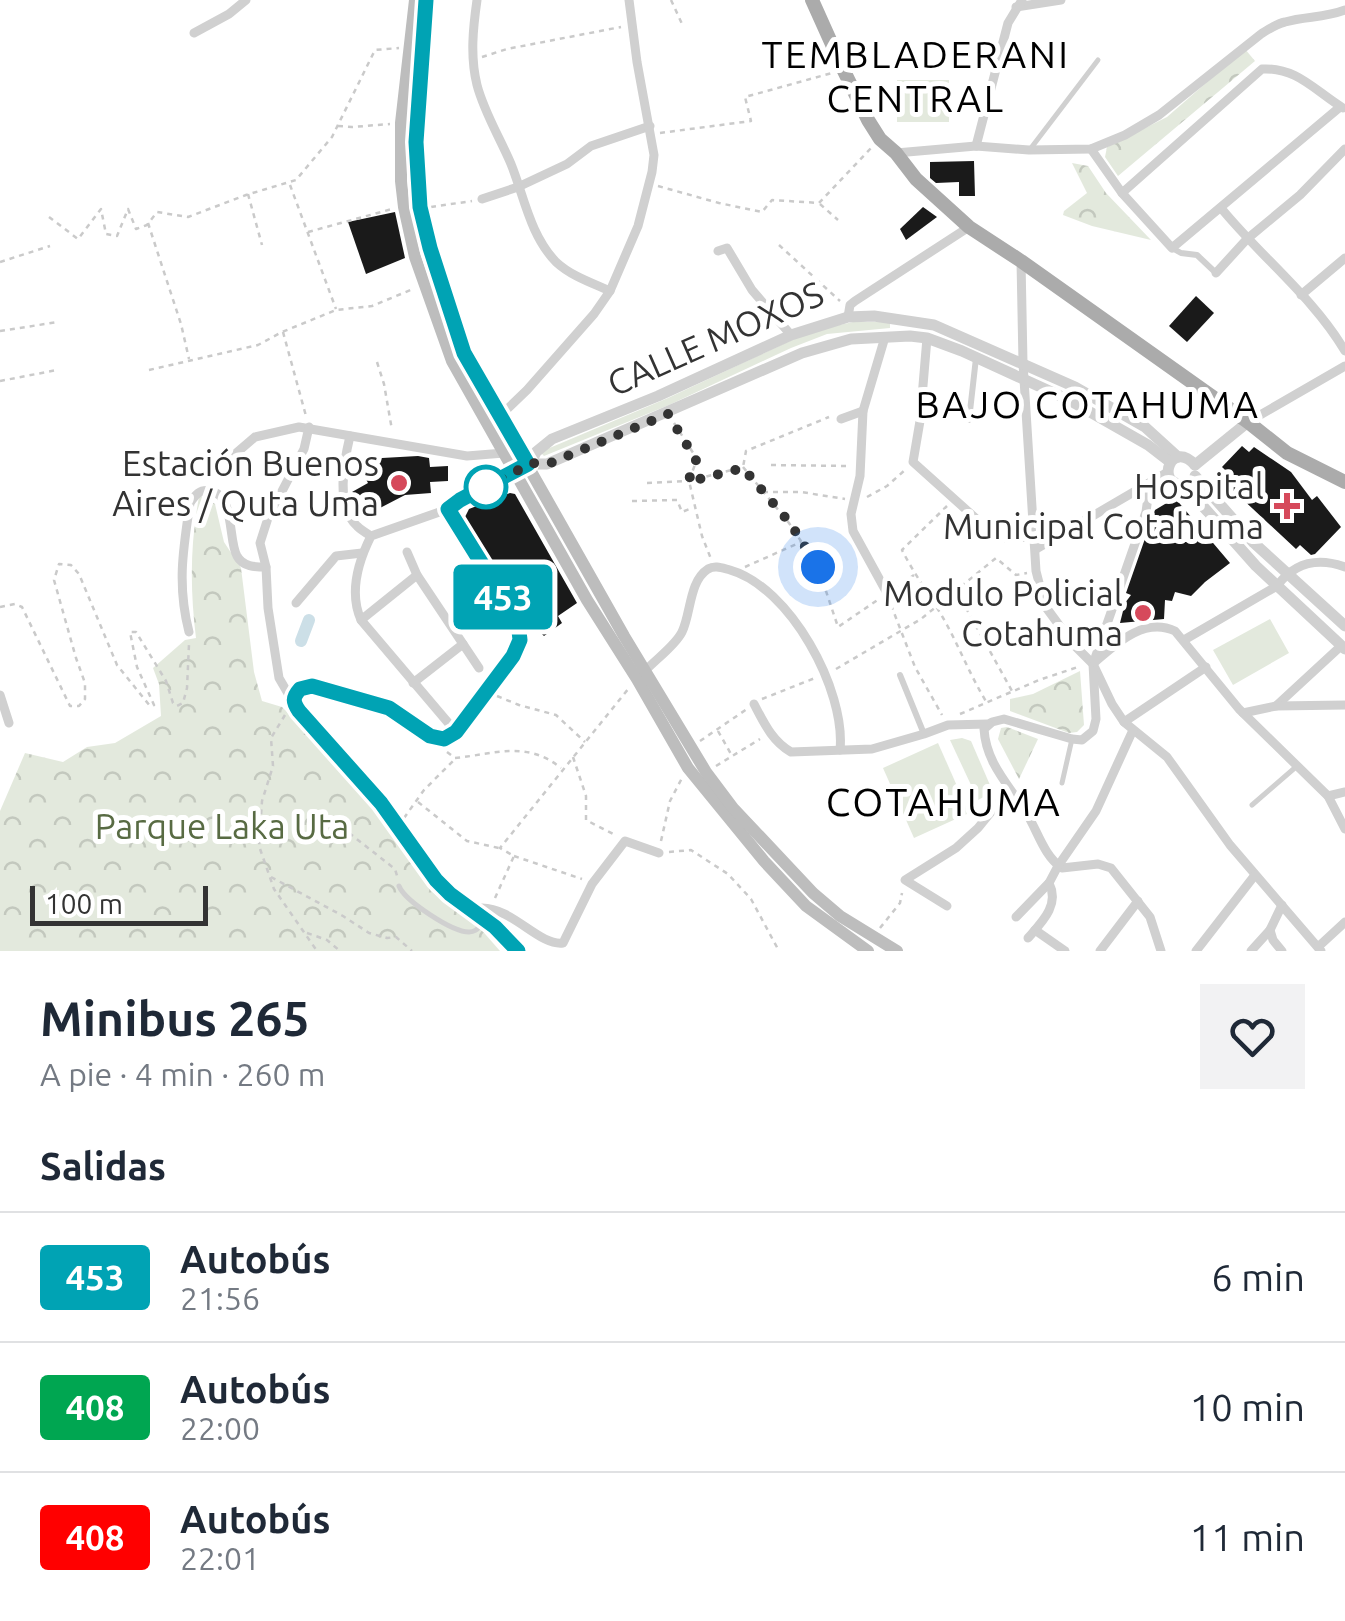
<!DOCTYPE html>
<html lang="es">
<head>
<meta charset="utf-8">
<style>
	body { margin:0; font-family:Ubuntu,sans-serif; background:#f2f2f3; color:#1f2937; height:100vh; display:flex; flex-direction:column; font-size:38px; white-space:nowrap }
	* { box-sizing:border-box; margin:0 }
	p { font-size:32px; color:#747a83 }
	.icon { flex:none; width:55px; height:55px; fill:none; stroke:currentColor; stroke-width:2; stroke-linecap:round; stroke-linejoin:round }
	.map { position:relative; height:951px; overflow:hidden }
	.panel { display:flex; flex-direction:column; background:#fff; flex:1 }
	.panel>* { flex:none }
	.badge { padding:0 20px; border-radius:8px; font-size:35px; line-height:65px }
	.scale { position:absolute; left:30px; bottom:25px; width:178px; box-sizing:border-box; padding-left:10px; border:5px solid #333; border-top:0; font-size:28px; line-height:35px; white-space:nowrap; color:#333; -webkit-text-stroke:8px #fff; paint-order:stroke }
	.you { position:absolute; width:50px; height:50px; margin:-25px; border:8px solid #fff; border-radius:50%; background:#1a73e8; box-shadow:0 0 0 15px #1a73e833 }
	.map>.badge { position:absolute; translate:-50% -50%; box-shadow:0 0 0 5px #fff }
	h2 { padding:0 40px; font-size:38px; line-height:90px }
	.round { display:grid; place-items:center; flex:none; width:105px; height:105px; border-radius:0px; background:#f2f2f3 }
	.headline { display:flex; align-items:center; justify-content:space-between; height:170px; padding:0 40px }
	h1 { font-size:48px; font-weight:600; line-height:75px }
	ul { padding:0; list-style:none }
	li { display:flex; align-items:center; gap:30px; height:130px; padding:0 40px; border-top:2px solid #e0e1e3 }
	li div { flex:1 }
	li b { display:block; font-size:38px }
	li em { font-style:normal }
	li .badge { min-width:110px; font-weight:700; text-align:center }
	.map>svg:first-child { display:block }
</style>
</head>
<body>
<div class="map">
<svg width="1345" height="951" viewBox="0 0 1345 951">
	<defs>
		<pattern id="park-crowns" width="20" height="18" patternUnits="userSpaceOnUse" patternTransform="scale(2.5)"><rect width="20" height="18" fill="#e3e9dd"/><path d="M2 6a3 3 0 1 1 6 0M12 15a3 3 0 1 1 6 0" fill="none" stroke="#c3c8be"/></pattern>
	</defs>
	<rect width="100%" height="100%" fill="#fff"/>
	<!-- grass -->
	<g fill="#e3e9dd">
		<rect x="897" y="80" width="52" height="42"/>
		<polygon points="853,322 890,322 890,328 827,334 791,348 669,405 544,456 540,452 668,398 792,340 826,328"/>
		<polygon points="1270,619 1289,653 1233,685 1213,650"/>
		<polygon points="962,738 971,741 993,792 978,800 950,740"/>
		<polygon points="938,743 969,813 914,838 883,768"/>
	</g>
	<!-- park -->
	<g fill="url(#park-crowns)">
		<polygon points="1245,49 1255,61 1118,176 1105,157 1107,147 1167,117"/>
		<polygon points="1072,163 1088,166 1106,193 1151,240 1092,226 1063,215 1064,211 1087,193"/>
		<path d="M199 497H203L215 504 224 542 241 568 254 672 262 701 282 707 303 728 355 784 431 891 479 927 500 951H0V811L25 753 63 762 87 747 115 743 161 716 159 684 153 668 185 640 196 638C190 589 190 545 199 497Z"/>
		<polygon points="1080,671 1084,725 1077,732 1069,733 1010,711 1010,699 1033,694"/>
		<polygon points="1007,727 1038,739 1019,779 998,739 1001,728"/>
	</g>
	<g fill="none" stroke-linecap="round" stroke-linejoin="round">
		<!-- canal -->
		<polyline stroke="#ccdfe7" stroke-width="12" points="301,641 309,620"/>
	</g>
	<!-- building -->
	<g fill="#1a1a1a">
		<polygon points="974,161 975,196 959,196 959,182 936,183 930,178 930,162"/>
		<polygon points="923,207 937,217 906,240 900,229"/>
		<polygon points="395,212 405,258 366,274 348,222"/>
		<polygon points="1196,296 1214,313 1187,342 1169,326"/>
		<polygon points="1242,446 1249,452 1254,447 1291,472 1312,500 1317,496 1341,527 1315,554 1311,555 1300,545 1296,549 1224,482 1230,475 1222,467"/>
		<polygon points="418,456 429,458 430,467 448,466 448,481 430,482 431,493 405,495 380,508 375,497 359,506 352,492 368,483 363,473 372,469 370,464 382,458"/>
		<polygon points="510,493 515,494 577,603 558,616 562,623 544,636 529,622 465,517 469,509"/>
		<polygon points="1175,498 1230,563 1205,582 1191,596 1175,592 1172,601 1165,600 1164,619 1120,623 1125,603 1131,595 1126,593 1155,510"/>
	</g>
	<g fill="none" stroke-linecap="round" stroke-linejoin="round">
		<!-- path -->
		<g stroke="#cacaca" stroke-width="2.5" stroke-dasharray="5 5" stroke-linecap="butt">
			<polyline points="671,0 683,26"/>
			<polyline points="482,57 507,49 621,27"/>
			<polyline points="338,126 352,127 390,124"/>
			<polyline points="660,133 751,121 745,97 832,73"/>
			<polyline points="290,185 336,309"/>
			<polyline points="658,186 719,203 762,212 772,200 819,203 872,147"/>
			<polyline points="248,194 262,245"/>
			<polyline points="820,204 838,220"/>
			<polyline points="431,207 472,201"/>
			<polyline points="49,217 78,239 101,209 106,234 117,236 128,209 136,229 147,225 157,212 188,217 246,195 296,180 332,137 375,50 399,48"/>
			<polyline points="148,223 181,324 189,359"/>
			<polyline points="308,232 392,209"/>
			<polyline points="779,245 840,301"/>
			<polyline points="0,262 50,246"/>
			<polyline points="0,331 58,322"/>
			<polyline points="283,332 306,416"/>
			<polyline points="377,362 384,384 392,430"/>
			<polyline points="149,370 258,345 282,332 336,310 372,306 413,289"/>
			<polyline points="0,381 57,370"/>
			<polyline points="674,423 697,459 689,481 702,536 711,559"/>
			<polyline points="771,465 849,466"/>
			<polyline points="743,467 789,523 818,567 838,627 879,599"/>
			<polyline points="647,483 689,481 743,467 746,451 829,417"/>
			<polyline points="763,492 801,492 845,499"/>
			<polyline points="867,497 887,486 905,470"/>
			<polyline points="632,501 677,500 682,512 692,508"/>
			<path d="M947 506 902 550C915 576 933 599 947 625 961 651 971 677 987 703"/>
			<polyline points="745,567 801,542"/>
			<polyline points="894,589 914,575"/>
			<polyline points="956,590 1012,691"/>
			<polyline points="891,605 915,667 942,715"/>
			<polyline points="0,607 15,604 22,607 70,706 79,706 85,699 85,683 76,658 54,580 59,564 71,565 79,574 117,665 150,706 154,705 137,667 130,632 136,632 166,681 173,703 177,706 183,703 187,688 189,644"/>
			<polyline points="836,669 921,619 996,558 1016,575 1027,573"/>
			<polyline points="497,696 519,705 556,715 585,742"/>
			<polyline points="762,699 815,678"/>
			<polyline points="960,714 1039,680 1078,667"/>
			<polyline points="285,715 271,738 273,766 262,801 259,846 274,889 317,951"/>
			<polyline points="718,731 731,754"/>
			<polyline points="700,741 747,709"/>
			<path d="M447 752 455 758C496 754 526 740 561 768"/>
			<polyline points="573,757 586,796 586,820 615,835"/>
			<polyline points="716,766 760,739"/>
			<polyline points="418,802 467,841 499,848"/>
			<polyline points="404,818 424,790 454,760"/>
			<polyline points="349,833 395,869 398,879"/>
			<polyline points="661,841 670,801 682,778"/>
			<polyline points="669,852 691,850 728,874 751,899 779,951"/>
			<polyline points="514,856 582,879"/>
			<polyline points="271,877 343,916 369,933 387,938 396,937 412,951"/>
			<polyline points="495,898 514,856 500,848 629,688"/>
			<polyline points="880,928 900,903 902,893"/>
			<polyline points="307,933 327,940 340,951"/>
		</g>
		<!-- service -->
		<g stroke="#d0d0d0" stroke-width="5">
			<polyline points="1031,148 1098,60"/>
			<polyline points="1062,783 1072,739"/>
			<polyline points="1252,805 1297,766"/>
			<path d="M399 886C405 901 452 932 469 932 476 932 478 928 483 923"/>
		</g>
		<!-- pedestrian -->
		<g stroke="#d0d0d0" stroke-width="6">
			<polyline points="1172,248 1181,253 1197,255 1216,273"/>
			<polyline points="969,420 976,358"/>
			<polyline points="900,675 924,734"/>
		</g>
		<!-- minor -->
		<g stroke="#d0d0d0" stroke-width="9">
			<path d="M477 0C473 28 470 57 477 85 484 112 500 138 511 164 524 196 530 235 556 262 571 276 592 283 610 291"/>
			<polyline points="1016,7 1061,0"/>
			<polyline points="194,33 229,14 246,0"/>
			<polyline points="976,146 1008,23 1022,0"/>
			<polyline points="1091,149 1122,193 1172,248 1340,107"/>
			<path d="M896 153 976 146 1029 150 1091 149 1125 135 1159 115 1261 34C1269 29 1276 24 1285 22 1305 16 1325 18 1345 10"/>
			<path d="M1122 193 1262 69C1297 67 1315 91 1343 108"/>
			<polyline points="482,199 518,187 567,164 591,146 650,126"/>
			<path d="M1221 208C1261 257 1313 297 1345 351"/>
			<polyline points="718,251 727,248 752,290 791,335"/>
			<polyline points="1021,261 1023,363 1036,571 1045,606 1073,644 1093,664 1112,704 1124,722 1167,757 1230,845 1321,951"/>
			<polyline points="1216,273 1247,239 1300,195 1345,149"/>
			<polyline points="1301,295 1345,258"/>
			<polyline points="848,317 850,305 855,301 969,227"/>
			<polyline points="885,337 863,411 860,476 851,514 853,531 887,593"/>
			<polyline points="927,338 920,421 913,462 991,532 1006,538 1035,537"/>
			<polyline points="499,417 527,390 594,314 610,291 638,226 652,172 654,155 637,62 629,0"/>
			<polyline points="841,419 863,411"/>
			<polyline points="1248,422 1345,366"/>
			<path d="M350 436C344 461 335 506 357 526 361 530 366 533 371 536"/>
			<polyline points="227,461 255,437 299,427 467,456 504,453"/>
			<path d="M1150 482 1146 512 1093 664 1096 719 1093 731 1082 740 1072 739 1004 719 992 722 984 729C986 764 1010 786 1027 814 1038 832 1044 856 1062 868L1098 864 1111 868 1150 917 1161 951"/>
			<path d="M448 509 371 536C358 562 349 593 361 620L456 732"/>
			<polyline points="1036,549 1168,472"/>
			<polyline points="407,552 417,575 479,668"/>
			<polyline points="296,603 336,556 362,553"/>
			<polyline points="361,620 417,575"/>
			<path d="M189 632C177 585 183 550 190 503 195 495 200 489 210 491 235 494 228 541 237 556 243 567 255 567 266 567"/>
			<path d="M1184 640 1277 586C1294 563 1317 557 1345 567"/>
			<path d="M1095 662C1117 643 1144 617 1175 631L1239 709 1328 796 1345 829"/>
			<path d="M645 671C656 659 675 646 682 632 691 614 689 581 708 569 715 565 722 568 730 570 790 587 846 690 840 750"/>
			<polyline points="413,683 463,644"/>
			<polyline points="0,695 9,723"/>
			<polyline points="293,702 279,678 268,608 266,567 260,543 268,518 304,449 309,427"/>
			<path d="M754 704C764 723 772 741 791 752L872 749 924 734 948 725 988 724"/>
			<polyline points="1276,706 1341,646"/>
			<polyline points="1243,713 1276,706 1345,705"/>
			<polyline points="1124,722 1206,667"/>
			<polyline points="1328,796 1345,792"/>
			<polyline points="947,906 905,880 956,848 978,828 1009,790"/>
			<path d="M475 913 482 908C513 908 539 946 563 943L592 884 625 841 659 853"/>
			<polyline points="1016,917 1049,883 1058,866 1096,811 1133,730"/>
			<polyline points="1035,930 1065,951"/>
			<polyline points="1270,930 1273,940 1282,951"/>
			<path d="M1028 938C1042 922 1060 905 1049 883"/>
			<polyline points="1318,947 1345,922"/>
			<polyline points="1100,951 1138,901"/>
			<polyline points="1196,951 1255,875"/>
			<polyline points="1251,951 1270,930 1282,905"/>
		</g>
		<!-- tertiary -->
		<g stroke="#d0d0d0" stroke-width="11">
			<polyline points="531,463 536,452 552,439 658,396 791,335 848,317 874,316 934,325 1075,387 1145,427 1178,457"/>
			<polyline points="528,464 547,464 802,353 851,339 910,336 927,338 962,351 1069,400 1148,445 1170,462"/>
			<polyline points="1195,465 1248,422"/>
			<polyline points="1195,476 1254,543 1345,626"/>
			<path d="M1191 482C1153 495 1168 436 1195 465"/>
			<polyline points="1184,485 1256,566 1345,649"/>
		</g>
		<!-- secondary -->
		<g stroke="#bdbdbd" stroke-width="12">
			<polyline points="415,0 401,123 401,181 404,207 415,257 452,361 587,600 637,679 688,768 764,861 806,906 868,951"/>
			<polyline points="426,0 416,143 419,207 430,248 464,353 624,636 706,772 733,808 813,893 840,916 897,951"/>
			<path d="M518 951 495 927 450 894 436 880 381 803 299 711C293 702 292 698 300 689L312 687 389 708 436 738 444 739 456 732 513 656 520 639 518 622 448 509 461 500 522 468"/>
		</g>
		<!-- primary -->
		<polyline stroke="#ababab" stroke-width="14" points="812,0 843,69 868,120 880,139 896,153 916,179 969,227 1021,261 1248,422 1287,453 1345,482"/>
	</g>
	<g fill="none" stroke-linecap="round" stroke-linejoin="round">
		<!-- line casing -->
		<g stroke="#fff" stroke-width="22">
			<path id="line" d="M426 0 416 142 420 207 430 248 464 353 528 464 460 500 448 509 518 622 520 640 513 656 456 732 444 739 430 736 389 708 312 686 300 689C292 698 293 702 299 711L381 803 436 880 450 894 495 927 518 951"/>
		</g>
		<!-- line -->
		<use href="#line" stroke="#00a3b4" stroke-width="15"/>
		<!-- walk -->
		<polyline stroke="#333" stroke-width="10" stroke-dasharray="0 18" points="486,487 532,463 548,464 668,414 696,460 688,482 743,468 790,523 818,567"/>
	</g>
	<!-- markers -->
	<g fill="#d6495b" stroke="#fff" stroke-width="4">
		<circle cx="399" cy="483" r="10"/>
		<path d="M1282 491h10v10h10v10h-10v10h-10v-10h-10v-10h10z"/>
		<circle cx="1143" cy="613" r="10"/>
	</g>
	<circle fill="#fff" stroke="#00a3b4" stroke-width="5" cx="486" cy="487" r="20"/>
	<g text-anchor="middle" dominant-baseline="central" stroke-width="10" stroke-linejoin="round" paint-order="stroke">
		<!-- street labels -->
		<g font-size="35" fill="#333" stroke="#fff">
			<text transform="translate(715 338) rotate(-24)">CALLE MOXOS</text>
		</g>
		<!-- poi labels -->
		<g font-size="35" fill="#333" stroke="#fff" text-anchor="end">
			<text x="379" y="463">Estación Buenos<tspan x="379" dy="40">Aires / Quta Uma</tspan></text>
			<text x="1264" y="486">Hospital<tspan x="1264" dy="40">Municipal Cotahuma</tspan></text>
			<text x="1123" y="593">Modulo Policial<tspan x="1123" dy="40">Cotahuma</tspan></text>
		</g>
		<!-- park labels -->
		<g font-size="35" fill="#586b43" stroke="#fff">
			<text x="222" y="826">Parque Laka Uta</text>
		</g>
		<!-- neighbourhood labels -->
		<g font-size="38" letter-spacing="2.5" fill="#000" stroke="#fff">
			<text x="916" y="54">TEMBLADERANI<tspan x="916" dy="44">CENTRAL</tspan></text>
			<text x="1088" y="404">BAJO COTAHUMA</text>
		</g>
		<!-- quarter labels -->
		<g font-size="40" letter-spacing="2.5" fill="#000" stroke="#fff">
			<text x="944" y="801">COTAHUMA</text>
		</g>
	</g>
</svg>
<div class="scale">100 m</div>
<div class="you" style="left:818px;top:567px"></div>
<b class="badge" style="left:503px;top:597px;background:#00a3b4;color:#fff">453</b>
</div>
<section class="panel">
<div class="headline"><div><h1>Minibus 265</h1><p>A pie · 4 min · 260 m</p></div><a class="round"><svg class="icon" aria-label="heart" viewBox="0 0 24 24"><path d="M12 20l-8-8c-3-5 5-10 8-4 3-6 11-1 8 4z"/></svg></a></div>
<h2>Salidas</h2>
<ul>
<li><span class="badge" style="background:#00a3b4;color:#fff">453</span><div><b>Autobús</b><p>21:56</p></div><em>6 min</em></li>
<li><span class="badge" style="background:#00a651;color:#fff">408</span><div><b>Autobús</b><p>22:00</p></div><em>10 min</em></li>
<li><span class="badge" style="background:#f00;color:#fff">408</span><div><b>Autobús</b><p>22:01</p></div><em>11 min</em></li>
</ul>
</section>
</body>
</html>
